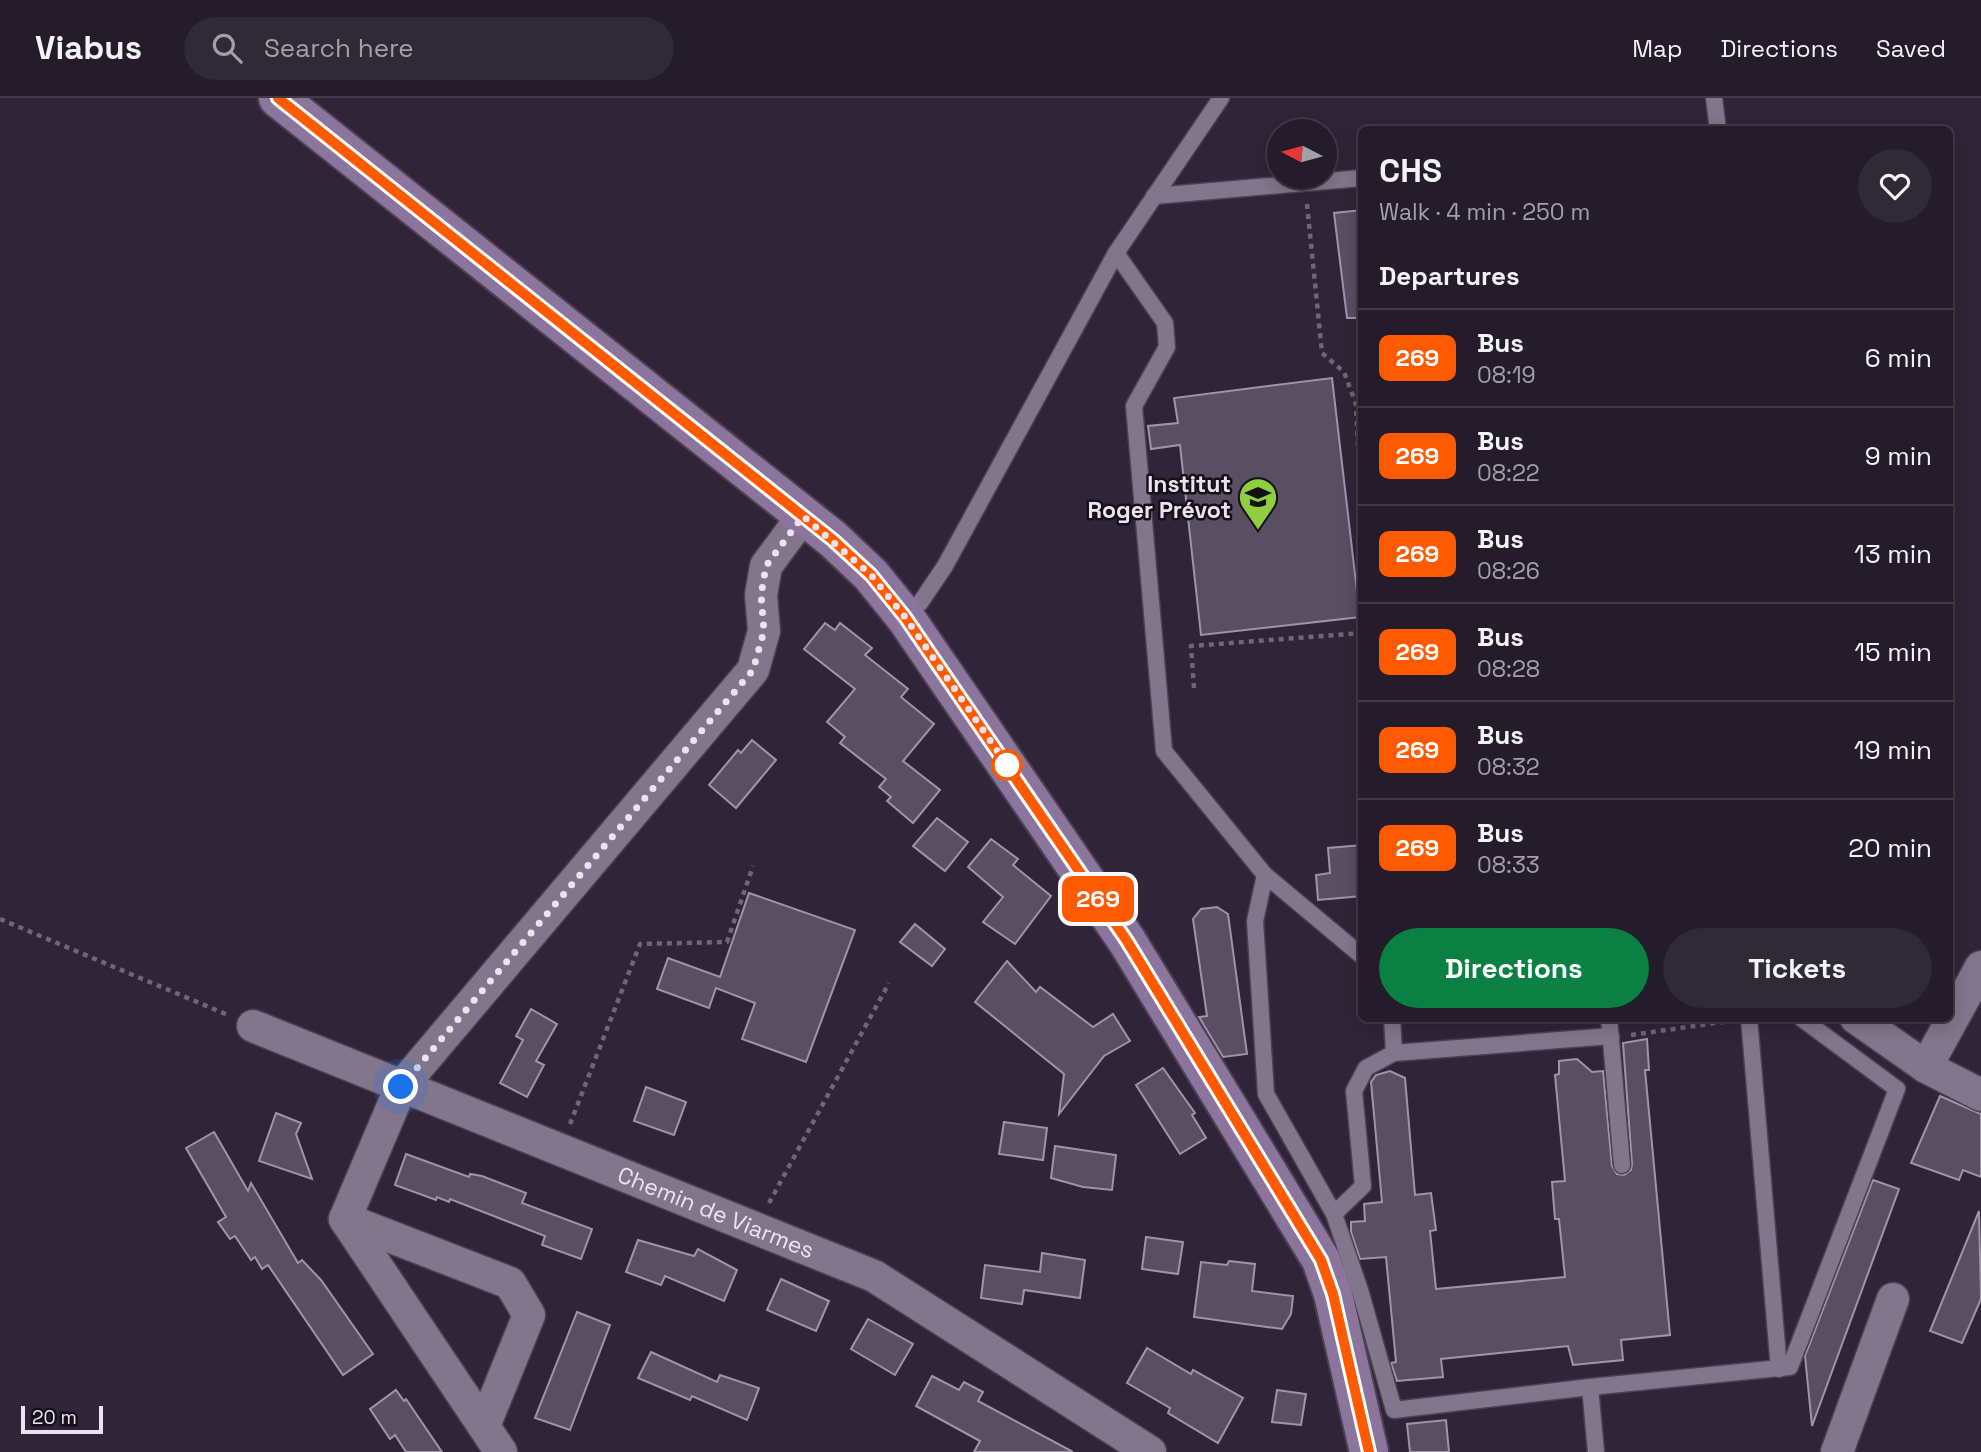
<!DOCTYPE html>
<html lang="en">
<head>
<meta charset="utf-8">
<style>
	body { margin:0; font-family:"Space Grotesk",sans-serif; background:#302936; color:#f1f3f6; height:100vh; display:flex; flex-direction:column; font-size:26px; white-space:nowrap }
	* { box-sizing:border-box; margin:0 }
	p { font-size:23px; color:#a3a1a8 }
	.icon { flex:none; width:38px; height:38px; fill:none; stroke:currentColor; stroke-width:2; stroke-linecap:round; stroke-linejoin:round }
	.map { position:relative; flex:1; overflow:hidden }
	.sheet { position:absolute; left:1358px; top:28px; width:595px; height:896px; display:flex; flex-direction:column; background:#241c2a; border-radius:10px; box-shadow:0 4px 18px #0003,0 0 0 2px #413a47 }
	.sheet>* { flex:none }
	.badge { padding:0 14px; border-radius:10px; font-size:24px; line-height:46px }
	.needle { width:46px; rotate:276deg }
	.tools { position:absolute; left:1267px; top:21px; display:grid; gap:14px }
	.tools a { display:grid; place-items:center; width:70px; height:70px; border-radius:50%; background:#241c2a; box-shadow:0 4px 18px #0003,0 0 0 2px #413a47; font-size:35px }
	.scale { position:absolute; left:21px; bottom:18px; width:82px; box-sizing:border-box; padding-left:7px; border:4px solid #ebe4f0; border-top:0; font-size:19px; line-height:24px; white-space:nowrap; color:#ebe4f0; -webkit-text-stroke:5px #151119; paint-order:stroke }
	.you { position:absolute; width:35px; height:35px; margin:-18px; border:5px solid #fff; border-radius:50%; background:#1a73e8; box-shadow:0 0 0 10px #1a73e833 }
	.map>.badge { position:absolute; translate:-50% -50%; box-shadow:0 0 0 4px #fff }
	h2 { padding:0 21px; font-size:26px; line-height:63px }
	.round { display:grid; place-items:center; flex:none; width:74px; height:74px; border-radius:37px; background:#302936 }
	.headline { display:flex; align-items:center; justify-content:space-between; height:119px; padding:0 21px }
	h1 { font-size:33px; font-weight:700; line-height:52px }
	.button { display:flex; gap:14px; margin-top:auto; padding:14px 21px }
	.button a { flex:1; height:80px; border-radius:42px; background:#0b8043; color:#fff; font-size:28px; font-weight:700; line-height:80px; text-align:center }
	.button a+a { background:#302936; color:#f1f3f6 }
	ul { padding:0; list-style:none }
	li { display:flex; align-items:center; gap:21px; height:98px; padding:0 21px; border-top:2px solid #413a47 }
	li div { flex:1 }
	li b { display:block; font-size:26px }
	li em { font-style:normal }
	li .badge { min-width:77px; font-weight:700; text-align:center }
	header { display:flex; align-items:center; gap:42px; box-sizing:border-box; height:98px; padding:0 35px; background:#241c2a; border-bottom:2px solid #413a47 }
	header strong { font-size:33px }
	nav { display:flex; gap:38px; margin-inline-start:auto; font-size:24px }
	.search { width:490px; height:63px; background:#302936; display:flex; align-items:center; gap:18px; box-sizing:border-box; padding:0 24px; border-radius:38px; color:#a3a1a8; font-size:26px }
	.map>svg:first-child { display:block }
</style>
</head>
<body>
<header>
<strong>Viabus</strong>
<div class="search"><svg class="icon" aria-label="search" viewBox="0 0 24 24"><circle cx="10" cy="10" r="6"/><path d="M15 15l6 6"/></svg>Search here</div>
<nav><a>Map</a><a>Directions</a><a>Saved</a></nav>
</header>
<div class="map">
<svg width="1981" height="1354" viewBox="0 0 1981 1354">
	<rect width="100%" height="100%" fill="#302538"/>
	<!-- building -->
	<g fill="#594e62" stroke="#a094ab" stroke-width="2">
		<polygon points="1362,112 1362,220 1347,220 1334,115"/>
		<polygon points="1332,280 1360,519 1201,537 1180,347 1151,351 1148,328 1178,325 1174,300"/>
		<polygon points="825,525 835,532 840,525 872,550 865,557 908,591 901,599 934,626 903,663 940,692 913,725 887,703 891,699 879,689 886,681 840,645 845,639 827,624 855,591 804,551"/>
		<polygon points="752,642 776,662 736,710 709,687 738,652 741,655"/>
		<polygon points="937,720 968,744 945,773 913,748"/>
		<polygon points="991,741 1018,761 1013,767 1051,798 1015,846 983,824 1003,799 968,769"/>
		<polygon points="1362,747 1362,798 1318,802 1316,777 1330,775 1328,750"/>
		<polygon points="749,795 855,832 806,964 742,941 755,905 716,890 709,910 657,891 668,860 720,879"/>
		<polygon points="1217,809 1228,816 1247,956 1223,959 1199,919 1207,918 1193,821 1201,811"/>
		<polygon points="915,826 945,851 932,868 900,844"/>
		<polygon points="1007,863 1036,894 1040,889 1093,929 1113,916 1130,943 1104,958 1059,1016 1064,976 975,904"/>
		<polygon points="531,911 557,926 536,963 544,967 527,999 500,985 523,942 516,938"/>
		<polygon points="1647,941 1649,972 1645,972 1670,1237 1621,1242 1623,1262 1573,1267 1568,1248 1441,1261 1443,1279 1397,1283 1391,1265 1396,1264 1386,1159 1360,1161 1351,1134 1351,1124 1365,1123 1364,1106 1382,1104 1371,984 1376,977 1390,973 1405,980 1415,1097 1431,1095 1436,1132 1430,1133 1436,1191 1565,1179 1559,1121 1555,1121 1552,1084 1565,1083 1555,977 1559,976 1559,963 1577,961 1592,974 1603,973 1612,1068 1617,1076 1624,1077 1631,1072 1632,1066 1623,945"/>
		<polygon points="1163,970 1195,1015 1192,1017 1206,1040 1180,1056 1136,987"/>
		<polygon points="646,989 686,1004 674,1037 634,1023"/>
		<polygon points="1940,998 1981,1016 1981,1079 1963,1072 1959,1082 1911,1065"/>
		<polygon points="276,1015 301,1025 296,1036 312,1081 259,1063"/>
		<polygon points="1004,1024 1047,1030 1043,1062 999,1056"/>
		<polygon points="214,1034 248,1093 251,1085 298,1165 302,1162 321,1182 373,1256 343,1277 268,1167 262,1171 255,1159 251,1162 235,1138 230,1141 218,1124 226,1119 186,1050"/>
		<polygon points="1055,1048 1116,1057 1112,1092 1083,1089 1051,1080"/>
		<polygon points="406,1056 469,1079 470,1076 482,1078 526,1095 522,1105 592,1131 581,1161 542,1147 545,1138 450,1101 449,1104 437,1099 436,1102 395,1087"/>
		<polygon points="1873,1082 1899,1091 1812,1328 1805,1258"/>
		<polygon points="1979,1113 1981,1201 1962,1245 1930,1233"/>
		<polygon points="1146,1139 1183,1144 1178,1176 1142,1171"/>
		<polygon points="638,1142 694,1158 698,1151 737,1172 724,1203 665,1178 661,1187 626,1174"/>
		<polygon points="1042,1155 1085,1162 1080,1200 1024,1192 1022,1206 981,1200 985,1167 1040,1174"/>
		<polygon points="1229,1163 1255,1166 1252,1193 1293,1198 1291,1216 1282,1231 1194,1219 1201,1164 1227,1167"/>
		<polygon points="781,1181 829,1203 816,1233 767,1212"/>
		<polygon points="577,1214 610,1227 570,1332 535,1320"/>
		<polygon points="868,1221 913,1246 895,1277 851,1251"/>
		<polygon points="1147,1250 1191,1276 1193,1272 1243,1300 1218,1345 1168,1315 1170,1310 1127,1285"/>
		<polygon points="651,1254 717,1284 720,1277 759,1290 747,1322 692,1298 690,1302 638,1280"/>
		<polygon points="932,1278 959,1292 964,1284 983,1294 978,1303 1073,1354 974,1354 980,1343 916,1308"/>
		<polygon points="396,1292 404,1303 406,1301 442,1354 406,1354 395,1337 390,1341 370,1311"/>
		<polygon points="1277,1292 1306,1296 1301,1327 1272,1324"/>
		<polygon points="1446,1322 1449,1354 1410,1354 1407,1326"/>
	</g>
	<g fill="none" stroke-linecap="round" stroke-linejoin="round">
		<!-- lane casing -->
		<g stroke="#4b4151" stroke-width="19">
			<g id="lane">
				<polyline points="1714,0 1718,32"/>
				<polyline points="1154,98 1362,80"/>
				<polyline points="1116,155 1165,225 1167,249 1134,308 1164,653 1265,777 1362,858"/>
				<polyline points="905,519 920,505 945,468 1116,155 1221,0"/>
				<polyline points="1265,777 1255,823 1266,996 1334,1116 1360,1192 1394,1312 1590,1289 1790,1269 1897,991 1801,920"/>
				<polyline points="1392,920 1394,955"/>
				<polyline points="1609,920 1622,1067"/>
				<polyline points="1749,920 1779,1271"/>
				<polyline points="1334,1116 1363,1088 1354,993 1366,970 1394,955 1611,938"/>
				<polyline points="1590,1289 1596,1354"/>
			</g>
		</g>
		<!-- street casing -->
		<g stroke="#4b4151" stroke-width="35">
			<g id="street">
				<polyline points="1856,920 1926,969 1981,997"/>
				<path id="s1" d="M253 928 874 1178 1150 1354"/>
				<polyline points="1926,969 1981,869"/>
				<polyline points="345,1121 510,1185 529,1217 484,1328"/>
				<polyline points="501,1354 345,1121 401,989 753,572 764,533 761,497 766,468 803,418"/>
				<polyline points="1837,1354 1893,1201"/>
			</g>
		</g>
		<!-- secondary casing -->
		<g stroke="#4b4151" stroke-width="42">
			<polyline id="secondary" points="278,0 833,441 871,477 905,519 1127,843 1321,1162 1333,1196 1369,1354"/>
		</g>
		<!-- path -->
		<g stroke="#706676" stroke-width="4.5" stroke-dasharray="5 5" stroke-linecap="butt">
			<polyline points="1325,33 1327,29"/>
			<polyline points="1307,106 1322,255 1344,274 1356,306 1358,349 1362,354"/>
			<polyline points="1194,590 1191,548 1362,535"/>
			<polyline points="0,821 228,917"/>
			<polyline points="1631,937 1730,923"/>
			<polyline points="570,1026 640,846 727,844 753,768"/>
			<polyline points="769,1105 889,885"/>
		</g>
		<!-- lane -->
		<use href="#lane" stroke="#82768c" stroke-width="16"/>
		<!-- street -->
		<use href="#street" stroke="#82768c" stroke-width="32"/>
		<!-- secondary -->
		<use href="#secondary" stroke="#8b759c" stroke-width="38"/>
	</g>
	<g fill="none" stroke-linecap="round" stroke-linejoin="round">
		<!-- line casing -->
		<g stroke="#fff" stroke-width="16">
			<polyline id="line" points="278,0 833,442 871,477 905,519 1127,843 1321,1162 1333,1196 1369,1354"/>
		</g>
		<!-- line -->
		<use href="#line" stroke="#ff5a00" stroke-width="10"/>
		<!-- walk -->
		<polyline stroke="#ebe4f0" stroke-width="7" stroke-dasharray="0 12.6" points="401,989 753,572 764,533 761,497 766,468 803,418 871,477 905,519 1007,667"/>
	</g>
	<!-- icons -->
	<defs>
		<g id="university-pin" transform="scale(2.0125)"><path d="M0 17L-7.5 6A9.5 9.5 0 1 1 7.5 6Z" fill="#8fcd41" stroke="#151119"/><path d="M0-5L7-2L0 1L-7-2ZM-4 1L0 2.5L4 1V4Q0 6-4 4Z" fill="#111"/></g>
	</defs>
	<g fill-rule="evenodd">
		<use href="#university-pin" x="1258" y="399"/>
	</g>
	<!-- markers -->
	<circle fill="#fff" stroke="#ff5a00" stroke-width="3.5" cx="1007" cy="667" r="14"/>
	<g text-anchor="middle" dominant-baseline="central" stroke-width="5" stroke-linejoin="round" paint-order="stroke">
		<!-- poi labels -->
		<g font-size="23" font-weight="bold" fill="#ebe4f0" stroke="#151119" text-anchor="end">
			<text x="1231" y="386">Institut<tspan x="1231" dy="26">Roger Prévot</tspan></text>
		</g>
		<!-- street labels -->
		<g font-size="23" fill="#ebe4f0" stroke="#151119">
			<text stroke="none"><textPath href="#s1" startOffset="499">Chemin de Viarmes</textPath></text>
		</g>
	</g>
</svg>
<div class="tools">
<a><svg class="needle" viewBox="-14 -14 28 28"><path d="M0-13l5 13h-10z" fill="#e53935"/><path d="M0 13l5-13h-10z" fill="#a3a1a8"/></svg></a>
</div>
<div class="scale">20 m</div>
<div class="you" style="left:401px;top:989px"></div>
<b class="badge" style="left:1098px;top:801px;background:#ff5a00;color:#fff">269</b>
<section class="sheet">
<div class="headline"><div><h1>CHS</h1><p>Walk · 4 min · 250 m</p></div><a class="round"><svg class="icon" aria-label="heart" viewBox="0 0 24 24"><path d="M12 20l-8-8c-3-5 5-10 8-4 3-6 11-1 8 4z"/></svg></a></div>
<h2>Departures</h2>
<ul>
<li><span class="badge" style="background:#ff5a00;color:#fff">269</span><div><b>Bus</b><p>08:19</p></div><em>6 min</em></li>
<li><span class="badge" style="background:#ff5a00;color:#fff">269</span><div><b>Bus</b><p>08:22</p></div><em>9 min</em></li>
<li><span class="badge" style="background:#ff5a00;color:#fff">269</span><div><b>Bus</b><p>08:26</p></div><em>13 min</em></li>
<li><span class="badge" style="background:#ff5a00;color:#fff">269</span><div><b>Bus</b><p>08:28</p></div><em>15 min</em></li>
<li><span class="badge" style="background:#ff5a00;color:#fff">269</span><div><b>Bus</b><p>08:32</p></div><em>19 min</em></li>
<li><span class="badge" style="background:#ff5a00;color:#fff">269</span><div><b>Bus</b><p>08:33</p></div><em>20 min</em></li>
</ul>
<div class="button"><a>Directions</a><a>Tickets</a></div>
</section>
</div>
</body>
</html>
